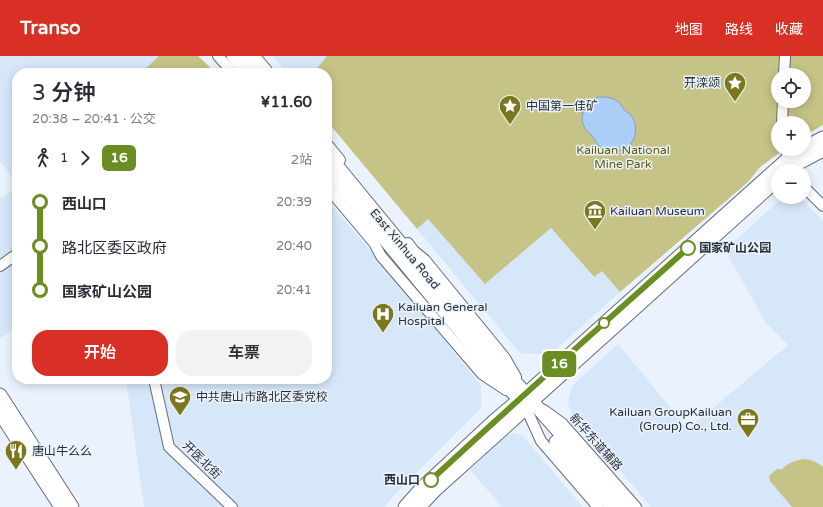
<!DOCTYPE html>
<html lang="zh">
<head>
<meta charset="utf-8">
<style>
	body { margin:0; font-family:"Varela Round","Noto Sans SC",sans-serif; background:#f2f2f3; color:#2b2b33; height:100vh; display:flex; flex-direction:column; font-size:15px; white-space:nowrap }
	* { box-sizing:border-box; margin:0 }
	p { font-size:13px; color:#7c7c81 }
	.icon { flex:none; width:22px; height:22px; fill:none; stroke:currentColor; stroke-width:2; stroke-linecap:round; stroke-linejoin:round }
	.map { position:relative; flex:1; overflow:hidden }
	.drawer { position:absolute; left:12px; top:12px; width:320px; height:316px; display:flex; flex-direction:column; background:#fff; border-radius:16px; box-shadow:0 2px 10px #0003 }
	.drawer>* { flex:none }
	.badge { padding:0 8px; border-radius:6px; font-size:14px; line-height:26px }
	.buttons { position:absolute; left:771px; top:12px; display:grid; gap:8px }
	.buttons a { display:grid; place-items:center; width:40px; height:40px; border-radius:50%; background:#fff; box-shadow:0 2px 10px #0003; font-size:20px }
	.map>.badge { position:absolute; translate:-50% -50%; box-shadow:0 0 0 2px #fff }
	.legs { display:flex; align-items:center; gap:6px; height:44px; padding:0 20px; font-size:13px }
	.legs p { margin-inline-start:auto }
	.overview { display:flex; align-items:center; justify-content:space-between; height:68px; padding:0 20px }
	h1 { font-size:22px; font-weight:600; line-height:30px }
	.button { display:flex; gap:8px; margin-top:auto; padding:8px 20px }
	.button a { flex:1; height:46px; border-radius:16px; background:#d93025; color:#fff; font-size:16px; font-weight:600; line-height:46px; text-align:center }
	.button a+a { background:#f2f2f3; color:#2b2b33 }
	ul { padding:0 20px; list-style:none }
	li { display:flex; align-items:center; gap:14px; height:44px; font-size:15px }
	li i { display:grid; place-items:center; width:6px; height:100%; margin:0 5px; background:currentColor }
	li i::after { content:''; width:10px; height:10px; margin:-5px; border:3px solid; border-radius:50%; background:#fff }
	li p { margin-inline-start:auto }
	li:first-child i { background:linear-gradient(#0000 50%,currentColor 0) }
	li:last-child i { background:linear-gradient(currentColor 50%,#0000 0) }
	header { display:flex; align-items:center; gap:24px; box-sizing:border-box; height:56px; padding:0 20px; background:#d93025; color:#fff }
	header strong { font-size:19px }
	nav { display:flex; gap:22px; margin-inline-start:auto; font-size:14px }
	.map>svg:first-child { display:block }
</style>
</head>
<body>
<header>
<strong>Transo</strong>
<nav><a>地图</a><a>路线</a><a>收藏</a></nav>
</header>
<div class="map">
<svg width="823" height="451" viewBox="0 0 823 451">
	<rect width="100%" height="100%" fill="#eaf3fd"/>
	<!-- built -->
	<g fill="#d7e7fa">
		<polygon points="0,0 198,0 216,17 17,17 17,129 0,105"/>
		<polygon points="273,0 368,0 327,17 319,11 311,17 287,17"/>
		<polygon points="17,131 17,196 0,208 0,143"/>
		<polygon points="783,141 799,141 823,164 823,451 651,451 578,366 569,352 568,344 573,329 618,288 688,373 788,289 766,267 725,194"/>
		<polygon points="327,144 371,195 481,329 481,352 400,433 384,451 238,451 173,391 158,323 327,323"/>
		<polygon points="428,163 485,228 551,172 593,221 602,214 620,236 550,299 520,297 417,173"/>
		<polygon points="17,199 17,269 0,283 0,211"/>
		<polygon points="126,323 151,323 167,393 227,451 144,451"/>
		<polygon points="515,377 523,380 583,451 502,451 470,414 507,378"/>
	</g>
	<!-- green -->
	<g fill="#c6c387" fill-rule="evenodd">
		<polygon points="159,0 198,0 216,17 141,17"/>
		<path d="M327 0H823V69L804 80V67H778V93H785L760 111 748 126 620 236 602 215 594 221 551 172 485 228 428 163 417 173 327 65V17H311L319 10ZM778 19H804V45H778Z"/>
		<path d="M803 403C811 403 817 406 823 411V451H792L770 425 769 421 770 419 777 413H782L788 408 795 405Z"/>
	</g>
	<!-- water -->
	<path fill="#abcef8" stroke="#859ebd" d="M598 41C605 41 613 41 618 46 621 48 622 51 624 54 624 54 628 57 629 57 636 64 638 77 632 86 625 96 609 99 599 90 596 87 595 83 592 80 590 78 588 76 586 74 577 60 585 47 598 41Z"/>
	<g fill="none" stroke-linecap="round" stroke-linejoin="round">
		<!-- minor casing -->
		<g stroke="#646d78" stroke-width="12">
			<g id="minor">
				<polyline points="218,0 233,17"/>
				<polyline points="255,0 269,17"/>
				<polyline points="784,19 785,0"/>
				<polyline points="782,67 783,45"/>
				<polyline points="327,88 340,104"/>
				<polyline points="786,93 788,103 791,108"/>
				<polyline points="327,131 374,187 381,200 482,318 506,334"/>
				<polyline points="804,131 823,150"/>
				<polyline points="408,187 414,195 425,204 505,302 516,321"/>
				<polyline points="0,210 17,198"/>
				<polyline points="154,323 169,391 232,451"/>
				<polyline points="526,352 541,385 598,451"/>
				<polyline points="544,354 562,367 636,451"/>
			</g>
		</g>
		<!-- major casing -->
		<g stroke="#646d78" stroke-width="15">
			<g id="major">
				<polyline points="233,0 248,17"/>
				<polyline points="246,0 260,17"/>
				<polyline points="804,92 823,82"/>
				<polyline points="327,98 502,311 625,451"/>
				<polyline points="327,113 495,317 517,341"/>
				<polyline points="787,115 793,110 823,94"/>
				<polyline points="0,339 72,451"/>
				<polyline points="0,357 61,451"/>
				<polyline points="556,386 612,451"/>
				<polyline points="405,451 420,434 493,366 526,338 772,117 788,103 803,93"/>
				<polyline points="419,451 434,435 526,352 532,345 778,123"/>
			</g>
		</g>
		<!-- minor -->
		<use href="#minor" stroke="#fff" stroke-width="10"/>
		<!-- major -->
		<use href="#major" stroke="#fff" stroke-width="13"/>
	</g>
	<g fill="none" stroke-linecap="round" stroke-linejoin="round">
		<!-- line-1 casing -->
		<g stroke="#fff" stroke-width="9">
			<path id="line-1" d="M431 424C515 346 602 269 688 192"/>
		</g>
		<!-- line-1 -->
		<use href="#line-1" stroke="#6b8e23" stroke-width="6"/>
	</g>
	<!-- icons -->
	<defs>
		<g id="sight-pin" transform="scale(1.15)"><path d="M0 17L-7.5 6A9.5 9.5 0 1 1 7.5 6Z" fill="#7c771c" stroke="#eaf3fd"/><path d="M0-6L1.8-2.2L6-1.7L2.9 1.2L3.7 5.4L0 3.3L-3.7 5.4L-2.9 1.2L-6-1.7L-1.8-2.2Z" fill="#fff"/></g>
		<g id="museum-pin" transform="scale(1.15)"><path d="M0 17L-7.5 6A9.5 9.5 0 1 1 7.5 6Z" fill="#7c771c" stroke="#eaf3fd"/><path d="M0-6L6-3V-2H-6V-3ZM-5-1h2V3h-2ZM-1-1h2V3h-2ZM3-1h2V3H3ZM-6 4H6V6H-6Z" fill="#fff"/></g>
		<g id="hospital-pin" transform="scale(1.15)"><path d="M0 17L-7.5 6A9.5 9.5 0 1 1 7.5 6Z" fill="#7c771c" stroke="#eaf3fd"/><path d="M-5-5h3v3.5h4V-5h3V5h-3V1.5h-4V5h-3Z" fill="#fff"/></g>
		<g id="school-pin" transform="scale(1.15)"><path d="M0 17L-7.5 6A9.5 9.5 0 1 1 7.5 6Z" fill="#7c771c" stroke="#eaf3fd"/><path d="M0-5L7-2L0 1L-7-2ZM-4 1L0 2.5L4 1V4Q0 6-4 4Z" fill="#fff"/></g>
		<g id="office-pin" transform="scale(1.15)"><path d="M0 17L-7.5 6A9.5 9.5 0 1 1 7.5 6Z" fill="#7c771c" stroke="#eaf3fd"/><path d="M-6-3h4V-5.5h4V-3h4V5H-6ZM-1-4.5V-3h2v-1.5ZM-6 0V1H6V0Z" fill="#fff"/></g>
		<g id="restaurant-pin" transform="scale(1.15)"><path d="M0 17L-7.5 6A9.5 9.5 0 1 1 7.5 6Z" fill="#7c771c" stroke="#eaf3fd"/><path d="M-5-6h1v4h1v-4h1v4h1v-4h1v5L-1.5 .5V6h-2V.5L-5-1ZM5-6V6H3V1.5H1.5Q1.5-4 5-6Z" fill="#fff"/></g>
	</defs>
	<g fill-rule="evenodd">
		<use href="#sight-pin" x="735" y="27"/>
		<use href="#sight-pin" x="510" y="50"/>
		<use href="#museum-pin" x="595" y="155"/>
		<use href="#hospital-pin" x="383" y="258"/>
		<use href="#school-pin" x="180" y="341"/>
		<use href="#office-pin" x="748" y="363"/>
		<use href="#restaurant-pin" x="16" y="395"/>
	</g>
	<!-- markers -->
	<g fill="#fff" stroke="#6b8e23" stroke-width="2">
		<circle cx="688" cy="192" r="7"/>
		<circle cx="604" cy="267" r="5"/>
		<circle cx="431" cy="424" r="7"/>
	</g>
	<g text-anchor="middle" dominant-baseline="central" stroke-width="3" stroke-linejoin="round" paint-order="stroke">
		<!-- poi labels -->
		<g font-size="12" fill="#2b2f33" stroke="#eaf3fd" text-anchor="start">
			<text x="720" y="27" text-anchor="end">开滦颂</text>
			<text x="526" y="50">中国第一佳矿</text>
			<text x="610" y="155">Kailuan Museum</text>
			<text x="398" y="251">Kailuan General<tspan x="398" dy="14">Hospital</tspan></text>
			<text x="196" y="341">中共唐山市路北区委党校</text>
			<text x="732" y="356" text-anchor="end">Kailuan GroupKailuan<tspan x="732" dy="14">(Group) Co., Ltd.</tspan></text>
			<text x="32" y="395">唐山牛么么</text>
		</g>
		<!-- park labels -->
		<g font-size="12" fill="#5e5a09" stroke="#eaf3fd">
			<text x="623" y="94">Kailuan National<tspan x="623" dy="14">Mine Park</tspan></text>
		</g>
		<!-- stop labels -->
		<g font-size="12" font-weight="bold" fill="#2b2f33" stroke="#eaf3fd" text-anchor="start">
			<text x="699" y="192">国家矿山公园</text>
			<text x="420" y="424" text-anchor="end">西山口</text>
		</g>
		<!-- street labels -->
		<g font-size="12" fill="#2b2f33" stroke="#eaf3fd">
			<text transform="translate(405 193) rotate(50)">East Xinhua Road</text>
			<text transform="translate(596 386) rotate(48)">新华东道辅路</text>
			<text transform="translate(202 404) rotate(44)">开医北街</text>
		</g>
	</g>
</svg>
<div class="buttons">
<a><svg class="icon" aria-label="locate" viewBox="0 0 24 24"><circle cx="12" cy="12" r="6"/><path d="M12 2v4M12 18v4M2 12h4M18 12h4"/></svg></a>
<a>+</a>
<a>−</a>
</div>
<b class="badge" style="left:559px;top:308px;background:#6b8e23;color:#fff">16</b>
<section class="drawer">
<div class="overview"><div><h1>3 分钟</h1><p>20:38 – 20:41 · 公交</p></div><b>¥11.60</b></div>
<div class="legs"><svg class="icon" aria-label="walk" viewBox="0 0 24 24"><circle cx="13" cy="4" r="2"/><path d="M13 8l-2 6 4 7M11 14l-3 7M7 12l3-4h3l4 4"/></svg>1<svg class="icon" aria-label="forward" viewBox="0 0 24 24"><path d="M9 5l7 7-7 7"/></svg><b class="badge" style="background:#6b8e23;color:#fff">16</b><p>2站</p></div>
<ul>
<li><i style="color:#6b8e23"></i><b>西山口</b><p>20:39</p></li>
<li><i style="color:#6b8e23"></i><span>路北区委区政府</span><p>20:40</p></li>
<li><i style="color:#6b8e23"></i><b>国家矿山公园</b><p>20:41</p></li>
</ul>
<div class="button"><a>开始</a><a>车票</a></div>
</section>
</div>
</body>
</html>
